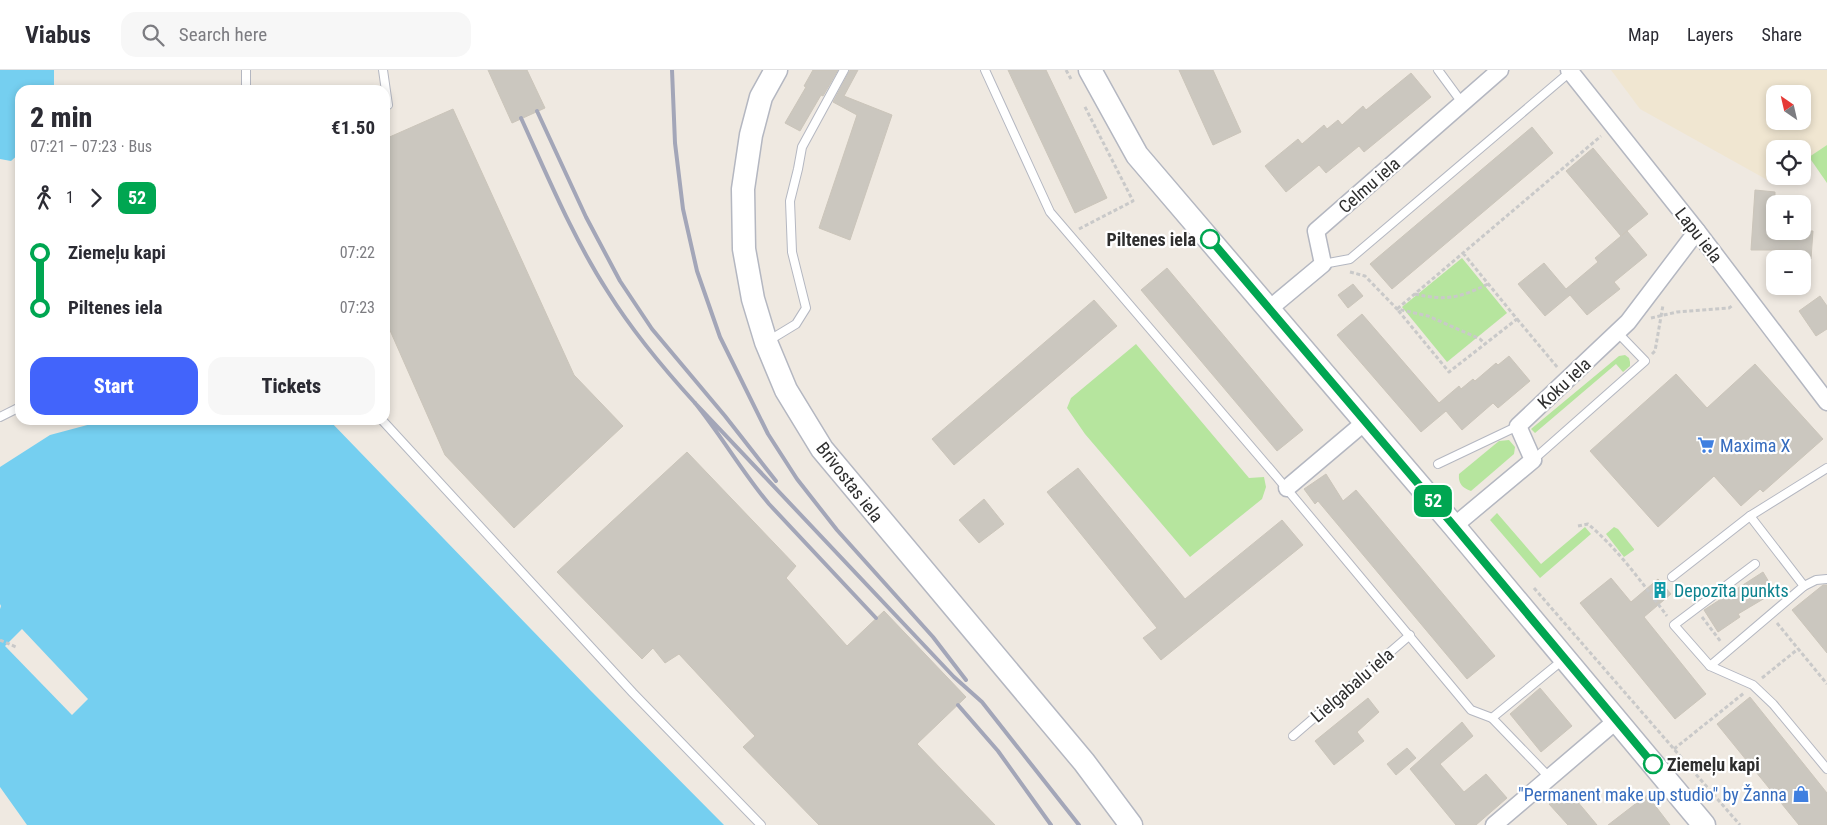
<!DOCTYPE html>
<html lang="en">
<head>
<meta charset="utf-8">
<style>
	body { margin:0; font-family:"Roboto Condensed",sans-serif; background:#f7f7f7; color:#2b2b33; height:100vh; display:flex; flex-direction:column; font-size:19px; white-space:nowrap }
	* { box-sizing:border-box; margin:0 }
	p { font-size:16px; color:#7c7c81 }
	.icon { flex:none; width:28px; height:28px; fill:none; stroke:currentColor; stroke-width:2; stroke-linecap:round; stroke-linejoin:round }
	.map { position:relative; flex:1; overflow:hidden }
	.drawer { position:absolute; left:15px; top:15px; width:375px; height:340px; display:flex; flex-direction:column; background:#fff; border-radius:15px; box-shadow:0 2px 8px #0003 }
	.drawer>* { flex:none }
	.badge { padding:0 10px; border-radius:8px; font-size:18px; line-height:32px }
	.needle { width:32px; rotate:326deg }
	.tools { position:absolute; left:1766px; top:15px; display:grid; gap:10px }
	.tools a { display:grid; place-items:center; width:45px; height:45px; border-radius:10px; background:#fff; box-shadow:0 2px 8px #0003; font-size:25px }
	.map>.badge { position:absolute; translate:-50% -50%; box-shadow:0 0 0 2px #fff }
	.legs { display:flex; align-items:center; gap:8px; height:55px; padding:0 15px; font-size:16px }
	.legs p { margin-inline-start:auto }
	.head { display:flex; align-items:center; justify-content:space-between; height:85px; padding:0 15px }
	h1 { font-size:28px; font-weight:800; line-height:38px }
	.action { display:flex; gap:10px; margin-top:auto; padding:10px 15px }
	.action a { flex:1; height:58px; border-radius:15px; background:#4264fb; color:#fff; font-size:20px; font-weight:800; line-height:58px; text-align:center }
	.action a+a { background:#f7f7f7; color:#2b2b33 }
	ul { padding:0 15px; list-style:none }
	li { display:flex; align-items:center; gap:18px; height:55px; font-size:19px }
	li i { display:grid; place-items:center; width:8px; height:100%; margin:0 6px; background:currentColor }
	li i::after { content:''; width:12px; height:12px; margin:-6px; border:4px solid; border-radius:50%; background:#fff }
	li p { margin-inline-start:auto }
	li:first-child i { background:linear-gradient(#0000 50%,currentColor 0) }
	li:last-child i { background:linear-gradient(currentColor 50%,#0000 0) }
	header { display:flex; align-items:center; gap:30px; box-sizing:border-box; height:70px; padding:0 25px; background:#fff; border-bottom:1px solid #e1e1e2 }
	header strong { font-size:24px }
	nav { display:flex; gap:28px; margin-inline-start:auto; font-size:18px }
	.search { width:350px; height:45px; background:#f7f7f7; display:flex; align-items:center; gap:12px; box-sizing:border-box; padding:0 18px; border-radius:15px; color:#7c7c81; font-size:19px }
	.map>svg:first-child { display:block }
</style>
</head>
<body>
<header>
<strong>Viabus</strong>
<div class="search"><svg class="icon" aria-label="search" viewBox="0 0 24 24"><circle cx="10" cy="10" r="6"/><path d="M15 15l6 6"/></svg>Search here</div>
<nav><a>Map</a><a>Layers</a><a>Share</a></nav>
</header>
<div class="map">
<svg width="1827" height="755" viewBox="0 0 1827 755">
	<rect width="100%" height="100%" fill="#efe9e1"/>
	<!-- education -->
	<path fill="#f0e6d1" fill-rule="evenodd" d="M1611 0H1827V75L1803 91 1802 79H1775V106H1780L1771 112 1640 39ZM1775 24H1802V51H1775Z"/>
	<!-- green -->
	<g fill="#b6e59e">
		<polygon points="1827,75 1827,113 1809,87"/>
		<polygon points="1462,188 1507,243 1447,292 1402,237"/>
		<polygon points="1136,274 1249,408 1264,407 1266,417 1262,429 1190,487 1085,364 1067,338 1071,328"/>
		<polygon points="1625,285 1629,288 1630,292 1630,296 1623,302 1616,294 1535,363 1531,359 1619,286"/>
		<path d="M1509 370 1515 377 1514 384 1471 421C1462 418 1458 413 1459 404L1499 371Z"/>
		<polygon points="1497,443 1541,494 1585,457 1591,464 1540,508 1490,450"/>
		<polygon points="1614,457 1618,459 1634,479 1634,480 1624,487 1606,464"/>
	</g>
	<!-- water -->
	<g fill="#75cff0">
		<polygon points="0,0 54,0 54,20 20,20 20,83 11,91 0,89"/>
		<polygon points="106,350 329,350 590,620 724,755 27,755 0,717 0,539 1,536 0,534 0,397 50,365"/>
	</g>
	<!-- pier -->
	<polygon fill="#efe9e1" points="22,559 88,629 72,645 5,576"/>
	<!-- building -->
	<g fill="#cbc7bf" stroke="#cbc5ba">
		<polygon points="488,0 527,0 545,38 512,53"/>
		<polygon points="813,0 838,0 823,26 821,25 800,61 785,53 806,17 804,16"/>
		<polygon points="850,0 858,0 844,26 892,45 850,170 819,158 857,45 833,32"/>
		<polygon points="1008,0 1046,0 1107,128 1075,143"/>
		<polygon points="1179,0 1213,0 1241,62 1213,75"/>
		<polygon points="1411,3 1431,27 1364,82 1359,76 1326,103 1319,95 1286,122 1265,96 1298,69 1302,74 1324,55 1327,59 1338,50 1342,55 1363,36 1366,40"/>
		<polygon points="453,39 574,305 623,356 514,458 445,385 385,249 385,69"/>
		<polygon points="1532,57 1553,83 1392,219 1370,194"/>
		<polygon points="1593,78 1648,144 1622,165 1627,161 1647,185 1614,212 1620,219 1587,245 1570,225 1545,246 1518,214 1544,193 1566,219 1598,192 1595,188 1621,166 1566,101"/>
		<polygon points="1755,120 1775,122 1775,161 1813,161 1811,189 1795,189 1796,180 1751,180"/>
		<polygon points="1167,198 1303,360 1277,381 1141,220"/>
		<polygon points="1353,214 1363,226 1348,238 1338,225"/>
		<polygon points="1820,226 1827,236 1827,259 1816,266 1799,241"/>
		<polygon points="1094,230 1117,256 954,395 932,369"/>
		<polygon points="1362,244 1439,333 1459,316 1461,319 1473,309 1475,311 1496,293 1498,295 1509,286 1530,311 1498,338 1493,333 1462,360 1446,341 1421,362 1337,265"/>
		<polygon points="1755,294 1823,369 1763,422 1760,419 1741,436 1714,406 1658,457 1590,381 1676,304 1707,338"/>
		<polygon points="687,382 796,496 786,508 847,576 884,541 966,627 917,674 995,755 819,755 743,677 755,666 679,584 665,593 653,578 642,589 557,502"/>
		<polygon points="1078,398 1185,529 1282,450 1303,475 1161,590 1143,568 1157,558 1047,422"/>
		<polygon points="1326,404 1343,431 1356,420 1495,586 1467,609 1318,431 1315,434 1304,419"/>
		<polygon points="984,429 1004,454 979,473 959,450"/>
		<polygon points="1763,502 1775,522 1738,544 1740,547 1718,562 1704,540"/>
		<polygon points="1611,508 1631,532 1658,509 1671,524 1644,547 1706,624 1675,649 1580,533"/>
		<polygon points="1823,515 1827,515 1827,583 1792,540"/>
		<polygon points="1540,618 1572,656 1541,682 1510,644"/>
		<polygon points="1750,627 1827,723 1827,755 1799,755 1717,654"/>
		<polygon points="1368,628 1379,642 1357,662 1364,671 1334,695 1315,671"/>
		<polygon points="1462,652 1473,666 1440,694 1464,722 1486,704 1507,728 1476,755 1456,755 1410,699"/>
		<polygon points="1407,678 1416,688 1396,705 1387,694"/>
		<polygon points="1567,719 1597,755 1568,755 1549,734"/>
		<polygon points="1647,725 1670,755 1608,755"/>
	</g>
	<g fill="none" stroke-linecap="round" stroke-linejoin="round">
		<!-- lane casing -->
		<g stroke="#b4b7c1" stroke-width="10">
			<g id="lane">
				<polyline points="383,0 388,35"/>
				<polyline points="985,0 1050,142 1276,406 1471,640 1492,648"/>
				<polyline points="1438,0 1463,34"/>
				<polyline points="246,20 246,0"/>
				<polyline points="1323,194 1350,189 1570,2"/>
				<polyline points="768,271 796,254 806,238 792,182 790,131 798,99 802,77 844,0"/>
				<polyline points="0,347 20,337"/>
				<polyline points="382,350 633,623 761,755"/>
				<polyline points="1533,390 1645,291 1617,262"/>
				<polyline points="1438,394 1518,356"/>
				<polyline points="1750,446 1804,516"/>
				<polyline points="1755,494 1674,555 1710,596 1753,615 1773,634 1827,699"/>
				<polyline points="1672,507 1750,446 1827,398"/>
				<polyline points="1710,596 1804,516 1816,510 1827,509"/>
				<polyline points="1293,666 1410,565"/>
				<polyline points="1549,707 1492,648 1564,589"/>
			</g>
		</g>
		<!-- street casing -->
		<g stroke="#b4b7c1" stroke-width="19">
			<g id="street">
				<polyline points="1569,0 1697,161 1827,332"/>
				<polyline points="1269,239 1323,194 1316,161 1500,0"/>
				<polyline points="1287,418 1365,352"/>
				<polyline points="1454,456 1533,390 1518,356 1628,252 1697,161"/>
				<polyline points="1494,755 1617,650"/>
			</g>
		</g>
		<!-- secondary casing -->
		<g stroke="#b4b7c1" stroke-width="25">
			<g id="secondary">
				<polyline points="776,0 761,27 751,65 743,119 744,179 753,229 766,272 786,320 822,379 1084,692 1131,755"/>
				<polyline points="1090,0 1137,85 1454,456 1704,755"/>
			</g>
		</g>
		<!-- path -->
		<g stroke="#c9c9c9" stroke-width="3" stroke-dasharray="4 2.5" stroke-linecap="butt">
			<polyline points="1066,0 1071,9"/>
			<polyline points="1079,159 1133,131 1084,35"/>
			<polyline points="1463,183 1517,249 1449,302 1397,239 1601,66"/>
			<polyline points="1350,202 1365,206 1397,239 1428,246 1480,269 1485,274"/>
			<path d="M1415 224C1445 231 1460 228 1488 214"/>
			<polyline points="1651,248 1677,242 1729,238 1733,235"/>
			<polyline points="1517,249 1558,298"/>
			<polyline points="1652,284 1655,281 1663,235"/>
			<path d="M1578 456 1588 454C1619 480 1643 514 1667 546"/>
			<polyline points="1534,518 1740,755"/>
			<polyline points="1702,547 1721,572"/>
			<polyline points="1777,553 1827,614"/>
			<polyline points="0,570 16,577"/>
			<polyline points="1762,608 1798,579"/>
			<polyline points="1674,679 1744,623"/>
		</g>
		<!-- lane -->
		<use href="#lane" stroke="#fff" stroke-width="8"/>
		<!-- street -->
		<use href="#street" stroke="#fff" stroke-width="16"/>
		<!-- secondary -->
		<use href="#secondary" stroke="#fff" stroke-width="22"/>
		<!-- rail -->
		<g stroke="#a3a6b8" stroke-width="4">
			<polyline points="672,0 675,73 683,139 697,201 720,267 768,364 797,409 837,460 933,567 966,610"/>
			<polyline points="537,41 586,147 620,211 652,259 725,346 776,411"/>
			<path d="M521 48C548 107 573 168 608 222 633 262 663 298 695 333"/>
			<path d="M876 548 769 434C742 402 721 365 695 333L954 607 982 632 1079 755"/>
			<polyline points="958,635 998,681 1051,755"/>
		</g>
	</g>
	<g fill="none" stroke-linecap="round" stroke-linejoin="round">
		<!-- line-1 casing -->
		<g stroke="#fff" stroke-width="11">
			<polyline id="line-1" points="1210,169 1454,456 1653,694"/>
		</g>
		<!-- line-1 -->
		<use href="#line-1" stroke="#00a651" stroke-width="8"/>
	</g>
	<!-- icons -->
	<defs>
		<g id="supermarket-bare" transform="scale(1.35)"><path d="M-6-5.5h2.5l.6 2H6L4.5 2H-2.5L-4.4-4H-6ZM-1.5 3.2a1.3 1.3 0 1 0 .1 0ZM3 3.2a1.3 1.3 0 1 0 .1 0Z" fill="#3f7fe0" stroke="#fff" stroke-width="2.5" paint-order="stroke"/></g>
		<g id="building-bare" transform="scale(1.35)"><path d="M-4-6H4V6H1V3H-1V6H-4ZM-2.5-4.3h1.7v1.8h-1.7ZM.8-4.3h1.7v1.8H.8ZM-2.5-1h1.7V.8h-1.7ZM.8-1h1.7V.8H.8Z" fill="#0f9aa8" stroke="#fff" stroke-width="2.5" paint-order="stroke"/></g>
		<g id="shop-bare" transform="scale(1.35)"><path d="M-5-2.5h2.3a2.7 3.5 0 0 1 5.4 0H5L5.5 6h-11ZM-1.5-2.5h3a1.5 2.3 0 0 0-3 0Z" fill="#3f7fe0" stroke="#fff" stroke-width="2.5" paint-order="stroke"/></g>
	</defs>
	<g fill-rule="evenodd">
		<use href="#supermarket-bare" x="1706" y="375"/>
		<use href="#building-bare" x="1660" y="520"/>
		<use href="#shop-bare" x="1801" y="724"/>
	</g>
	<!-- markers -->
	<g fill="#fff" stroke="#00a651" stroke-width="2.5">
		<circle cx="1210" cy="169" r="9"/>
		<circle cx="1653" cy="694" r="9"/>
	</g>
	<g text-anchor="middle" dominant-baseline="central" stroke-width="4.5" stroke-linejoin="round" paint-order="stroke">
		<!-- street labels -->
		<g font-size="18" fill="#2e2e2e" stroke="#fff">
			<text transform="translate(1369 115) rotate(-41)">Celmu iela</text>
			<text transform="translate(1699 165) rotate(52)">Lapu iela</text>
			<text transform="translate(1564 313) rotate(-43)">Koku iela</text>
			<text transform="translate(850 412) rotate(52)">Brīvostas iela</text>
			<text transform="translate(1352 615) rotate(-41)">Lielgabalu iela</text>
		</g>
		<!-- stop labels -->
		<g font-size="18" font-weight="bold" fill="#2e2e2e" stroke="#fff" text-anchor="end">
			<text x="1196" y="169">Piltenes iela</text>
			<text x="1667" y="694" text-anchor="start">Ziemeļu kapi</text>
		</g>
		<!-- shop labels -->
		<g font-size="18" fill="#366cbe" stroke="#fff" text-anchor="start">
			<text x="1720" y="375">Maxima X</text>
			<text x="1787" y="724" text-anchor="end">"Permanent make up studio" by Žanna</text>
		</g>
		<!-- culture labels -->
		<g font-size="18" fill="#0d838f" stroke="#fff" text-anchor="start">
			<text x="1674" y="520">Depozīta punkts</text>
		</g>
	</g>
</svg>
<div class="tools">
<a><svg class="needle" viewBox="-14 -14 28 28"><path d="M0-13l5 13h-10z" fill="#e53935"/><path d="M0 13l5-13h-10z" fill="#7c7c81"/></svg></a>
<a><svg class="icon" aria-label="locate" viewBox="0 0 24 24"><circle cx="12" cy="12" r="6"/><path d="M12 2v4M12 18v4M2 12h4M18 12h4"/></svg></a>
<a>+</a>
<a>−</a>
</div>
<b class="badge" style="left:1433px;top:431px;background:#00a651;color:#fff">52</b>
<section class="drawer">
<div class="head"><div><h1>2 min</h1><p>07:21 – 07:23 · Bus</p></div><b>€1.50</b></div>
<div class="legs"><svg class="icon" aria-label="walk" viewBox="0 0 24 24"><circle cx="13" cy="4" r="2"/><path d="M13 8l-2 6 4 7M11 14l-3 7M7 12l3-4h3l4 4"/></svg>1<svg class="icon" aria-label="forward" viewBox="0 0 24 24"><path d="M9 5l7 7-7 7"/></svg><b class="badge" style="background:#00a651;color:#fff">52</b></div>
<ul>
<li><i style="color:#00a651"></i><b>Ziemeļu kapi</b><p>07:22</p></li>
<li><i style="color:#00a651"></i><b>Piltenes iela</b><p>07:23</p></li>
</ul>
<div class="action"><a>Start</a><a>Tickets</a></div>
</section>
</div>
</body>
</html>
